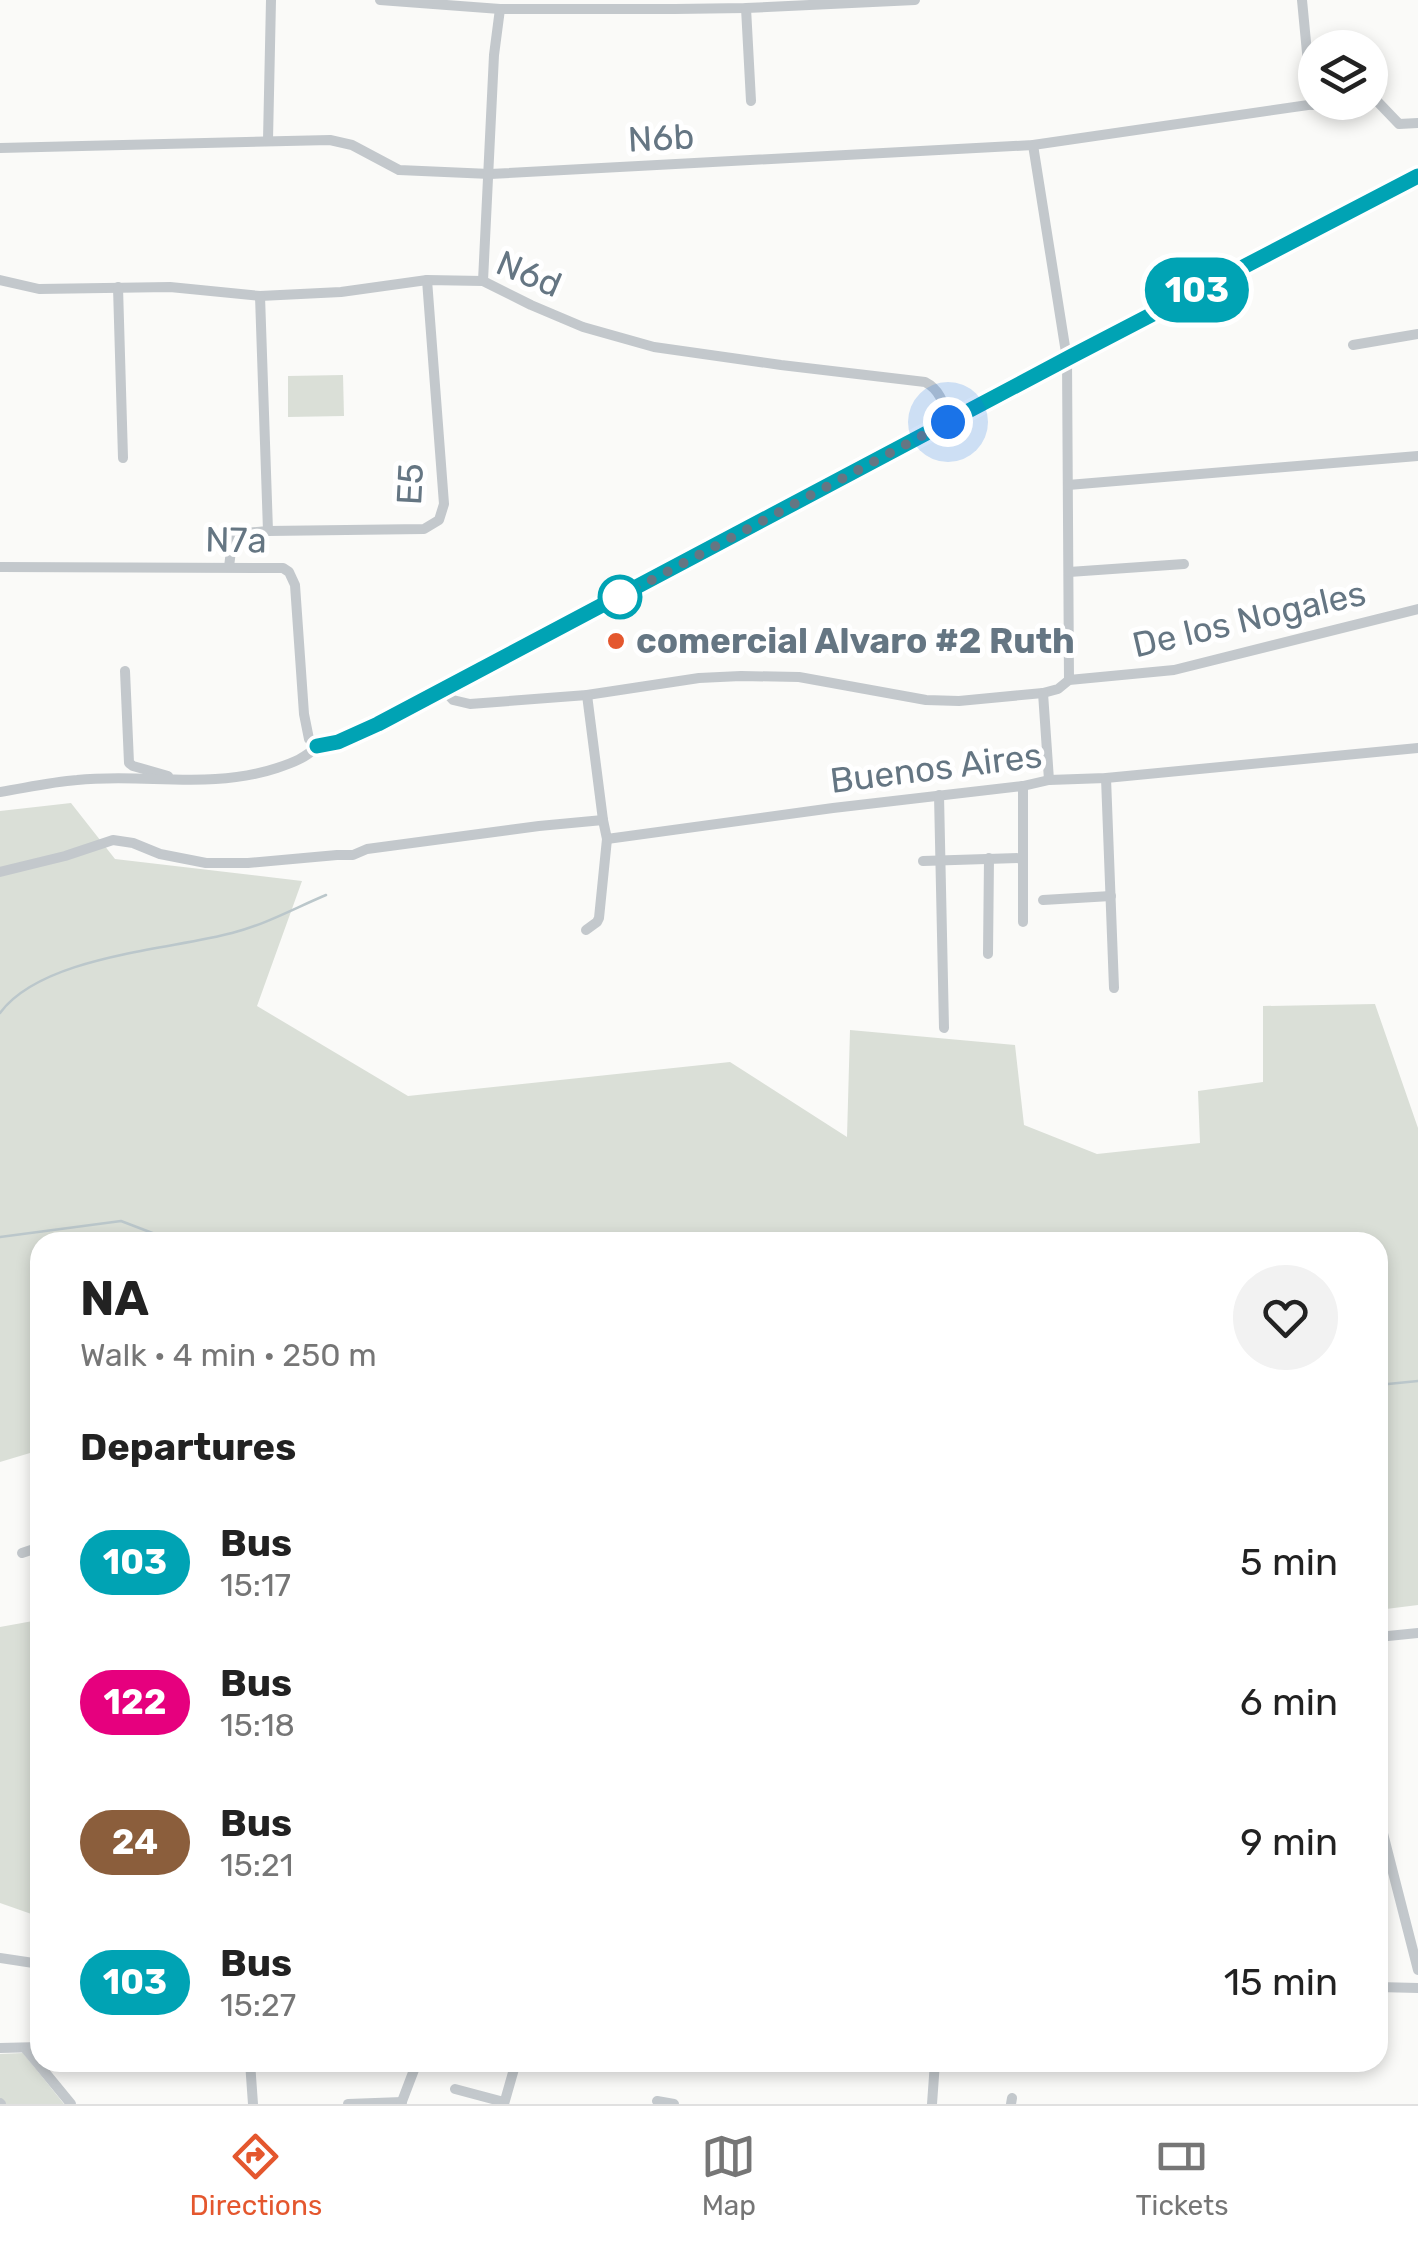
<!DOCTYPE html>
<html lang="en">
<head>
<meta charset="utf-8">
<style>
	body { margin:0; font-family:Rubik,sans-serif; background:#f2f2f2; color:#222; height:100vh; display:flex; flex-direction:column; font-size:38px; white-space:nowrap }
	* { box-sizing:border-box; margin:0 }
	p { font-size:32px; color:#767676 }
	.icon { flex:none; width:55px; height:55px; fill:none; stroke:currentColor; stroke-width:2; stroke-linecap:round; stroke-linejoin:round }
	.map { position:relative; flex:1; overflow:hidden }
	.details { position:absolute; left:30px; top:1232px; width:1358px; height:840px; display:flex; flex-direction:column; background:#fff; border-radius:30px; box-shadow:0 5px 15px #0003 }
	.details>* { flex:none }
	.badge { padding:0 20px; border-radius:32px; font-size:35px; line-height:65px }
	.controls { position:absolute; left:1298px; top:30px; display:grid; gap:20px }
	.controls a { display:grid; place-items:center; width:90px; height:90px; border-radius:50%; background:#fff; box-shadow:0 5px 15px #0003; font-size:50px }
	.you { position:absolute; width:50px; height:50px; margin:-25px; border:8px solid #fff; border-radius:50%; background:#1a73e8; box-shadow:0 0 0 15px #1a73e833 }
	.map>.badge { position:absolute; translate:-50% -50%; box-shadow:0 0 0 5px #fff }
	h2 { padding:0 50px; font-size:38px; line-height:90px }
	.round { display:grid; place-items:center; flex:none; width:105px; height:105px; border-radius:52px; background:#f2f2f2 }
	.summary { display:flex; align-items:center; justify-content:space-between; height:170px; padding:0 50px }
	h1 { font-size:48px; font-weight:700; line-height:75px }
	ul { padding:0; list-style:none }
	li { display:flex; align-items:center; gap:30px; height:140px; padding:0 50px }
	li div { flex:1 }
	li b { display:block; font-size:38px }
	li em { font-style:normal }
	li .badge { min-width:110px; font-weight:700; text-align:center }
	.tabs { display:flex; justify-content:space-around; align-items:center; height:140px; border-top:2px solid #e0e0e0; background:#fff; font-size:28px; color:#767676 }
	.tabs a { display:grid; justify-items:center; gap:5px }
	.tabs .selected { color:#e4572e }
	.map>svg:first-child { display:block }
</style>
</head>
<body>
<div class="map">
<svg width="1418" height="2104" viewBox="0 0 1418 2104">
	<rect width="100%" height="100%" fill="#fafaf8"/>
	<!-- green -->
	<g fill="#dadfd7">
		<polygon points="343,375 344,416 288,417 288,376"/>
		<polygon points="71,803 115,859 302,881 257,1006 408,1096 730,1062 847,1137 850,1030 1015,1045 1024,1125 1097,1154 1200,1143 1198,1091 1263,1082 1263,1006 1375,1004 1418,1128 1418,1605 1378,1610 1378,1242 40,1242 40,1450 0,1462 0,811"/>
		<polygon points="33,1621 40,1625 40,1917 0,1903 0,1627"/>
		<polygon points="23,2053 64,2104 5,2104 0,2099 0,2054"/>
	</g>
	<g fill="none" stroke-linecap="round" stroke-linejoin="round">
		<!-- stream -->
		<g stroke="#bbc7cb" stroke-width="2.5">
			<path d="M0 1013C42 956 168 950 232 933 264 925 295 908 326 895"/>
			<polyline points="0,1237 121,1221 176,1242"/>
			<polyline points="1378,1385 1418,1381"/>
		</g>
		<!-- street -->
		<g stroke="#c3c8cc" stroke-width="10">
			<polyline points="380,0 500,9 675,9 746,8 915,0"/>
			<polyline points="1302,0 1312,105"/>
			<polyline points="746,8 751,101"/>
			<polyline points="1370,98 1376,100 1399,124 1418,123"/>
			<polyline points="268,140 271,0"/>
			<polyline points="1033,145 1067,359 1069,680"/>
			<polyline points="0,148 330,140 352,145 399,170 490,174 1033,145 1329,102"/>
			<path d="M0 280 39 289 170 287 260 296 341 292 427 280 483 281 531 305 583 327 654 347 781 365 925 382C941 390 944 406 949 421"/>
			<polyline points="483,281 494,55 500,9"/>
			<polyline points="118,287 123,458"/>
			<polyline points="1353,345 1418,334"/>
			<polyline points="1068,485 1418,456"/>
			<polyline points="268,531 424,529 439,520 444,504 427,280"/>
			<polyline points="0,567 283,568 289,572 295,585 304,714 309,739 317,746"/>
			<polyline points="229,567 233,534 268,531 260,296"/>
			<polyline points="1069,572 1184,564"/>
			<polyline points="125,671 129,763 133,766 168,776"/>
			<polyline points="444,690 453,700 470,704 587,695 699,678 741,676 799,677 926,700 959,701 1043,693 1058,689 1069,680 1174,670 1418,609"/>
			<polyline points="1043,693 1049,780"/>
			<polyline points="587,695 603,820 607,839 833,808 1023,786 1049,780 1106,778 1418,748"/>
			<polyline points="317,746 338,742 378,724 1072,356 1418,176"/>
			<polyline points="1106,778 1114,988"/>
			<path d="M0 792C25 788 51 782 77 780 144 773 211 790 277 768 292 763 306 758 317 746"/>
			<polyline points="939,795 944,1028"/>
			<polyline points="923,861 1022,858"/>
			<polyline points="0,872 65,856 113,840 133,843 160,854 206,863 248,863 337,855 353,855 367,849 539,826 603,820"/>
			<polyline points="1043,900 1111,896"/>
			<polyline points="1023,922 1023,786"/>
			<polyline points="586,930 597,922 599,918 607,839"/>
			<polyline points="988,954 989,858"/>
			<polyline points="22,1553 40,1547"/>
			<polyline points="1378,1637 1418,1633"/>
			<polyline points="1378,1814 1418,1970"/>
			<polyline points="0,1958 40,1964"/>
			<polyline points="1378,1987 1418,1988"/>
			<polyline points="0,2048 40,2047"/>
			<polyline points="25,2048 71,2104"/>
			<polyline points="250,2062 253,2104"/>
			<polyline points="455,2089 504,2102"/>
			<polyline points="657,2101 674,2104"/>
			<polyline points="0,2103 1,2104"/>
			<polyline points="348,2104 402,2102"/>
			<polyline points="401,2104 417,2062"/>
			<polyline points="504,2104 516,2062"/>
			<polyline points="932,2104 935,2062"/>
			<polyline points="1011,2104 1012,2098"/>
		</g>
	</g>
	<g fill="none" stroke-linecap="round" stroke-linejoin="round">
		<!-- line casing -->
		<g stroke="#fff" stroke-width="22">
			<polyline id="line" points="317,746 338,742 378,724 1072,356 1418,176"/>
		</g>
		<!-- line -->
		<use href="#line" stroke="#00a3b4" stroke-width="15"/>
		<!-- walk -->
		<polyline stroke="#657683" stroke-width="10" stroke-dasharray="0 18" points="620,597 948,422"/>
	</g>
	<!-- markers -->
	<circle fill="#fff" stroke="#00a3b4" stroke-width="5" cx="620" cy="597" r="20"/>
	<circle fill="#e4572e" stroke="#fff" stroke-width="4" cx="616" cy="641" r="10"/>
	<g text-anchor="middle" dominant-baseline="central" stroke-width="10" stroke-linejoin="round" paint-order="stroke">
		<!-- street labels -->
		<g font-size="35" fill="#657683" stroke="#fff">
			<text transform="translate(661 138) rotate(-3)">N6b</text>
			<text transform="translate(529 274) rotate(23)">N6d</text>
			<text transform="translate(410 484) rotate(-87)">E5</text>
			<text transform="translate(236 540) rotate(1)">N7a</text>
			<text transform="translate(1249 619) rotate(-13)">De los Nogales</text>
			<text transform="translate(936 768) rotate(-7)">Buenos Aires</text>
		</g>
		<!-- poi labels -->
		<g font-size="35" font-weight="bold" fill="#657683" stroke="#fff" text-anchor="start">
			<text x="636" y="641">comercial Alvaro #2 Ruth</text>
		</g>
	</g>
</svg>
<div class="controls">
<a><svg class="icon" aria-label="layers" viewBox="0 0 24 24"><path d="M12 4l9 5-9 5-9-5zM3 14l9 5 9-5"/></svg></a>
</div>
<div class="you" style="left:948px;top:422px"></div>
<b class="badge" style="left:1197px;top:290px;background:#00a3b4;color:#fff">103</b>
<section class="details">
<div class="summary"><div><h1>NA</h1><p>Walk · 4 min · 250 m</p></div><a class="round"><svg class="icon" aria-label="heart" viewBox="0 0 24 24"><path d="M12 20l-8-8c-3-5 5-10 8-4 3-6 11-1 8 4z"/></svg></a></div>
<h2>Departures</h2>
<ul>
<li><span class="badge" style="background:#00a3b4;color:#fff">103</span><div><b>Bus</b><p>15:17</p></div><em>5 min</em></li>
<li><span class="badge" style="background:#e6007e;color:#fff">122</span><div><b>Bus</b><p>15:18</p></div><em>6 min</em></li>
<li><span class="badge" style="background:#8b5e3c;color:#fff">24</span><div><b>Bus</b><p>15:21</p></div><em>9 min</em></li>
<li><span class="badge" style="background:#00a3b4;color:#fff">103</span><div><b>Bus</b><p>15:27</p></div><em>15 min</em></li>
</ul>
</section>
</div>
<nav class="tabs">
<a class="selected"><svg class="icon" aria-label="directions" viewBox="0 0 24 24"><path d="M12 3l9 9-9 9-9-9zM9 14v-3h6M13 9l2 2-2 2"/></svg>Directions</a>
<a><svg class="icon" aria-label="map" viewBox="0 0 24 24"><path d="M3 6l6-2 6 2 6-2v14l-6 2-6-2-6 2zM9 4v14M15 6v14"/></svg>Map</a>
<a><svg class="icon" aria-label="tickets" viewBox="0 0 24 24"><path d="M3 7h18v10H3zM15 7v10"/></svg>Tickets</a>
</nav>
</body>
</html>
